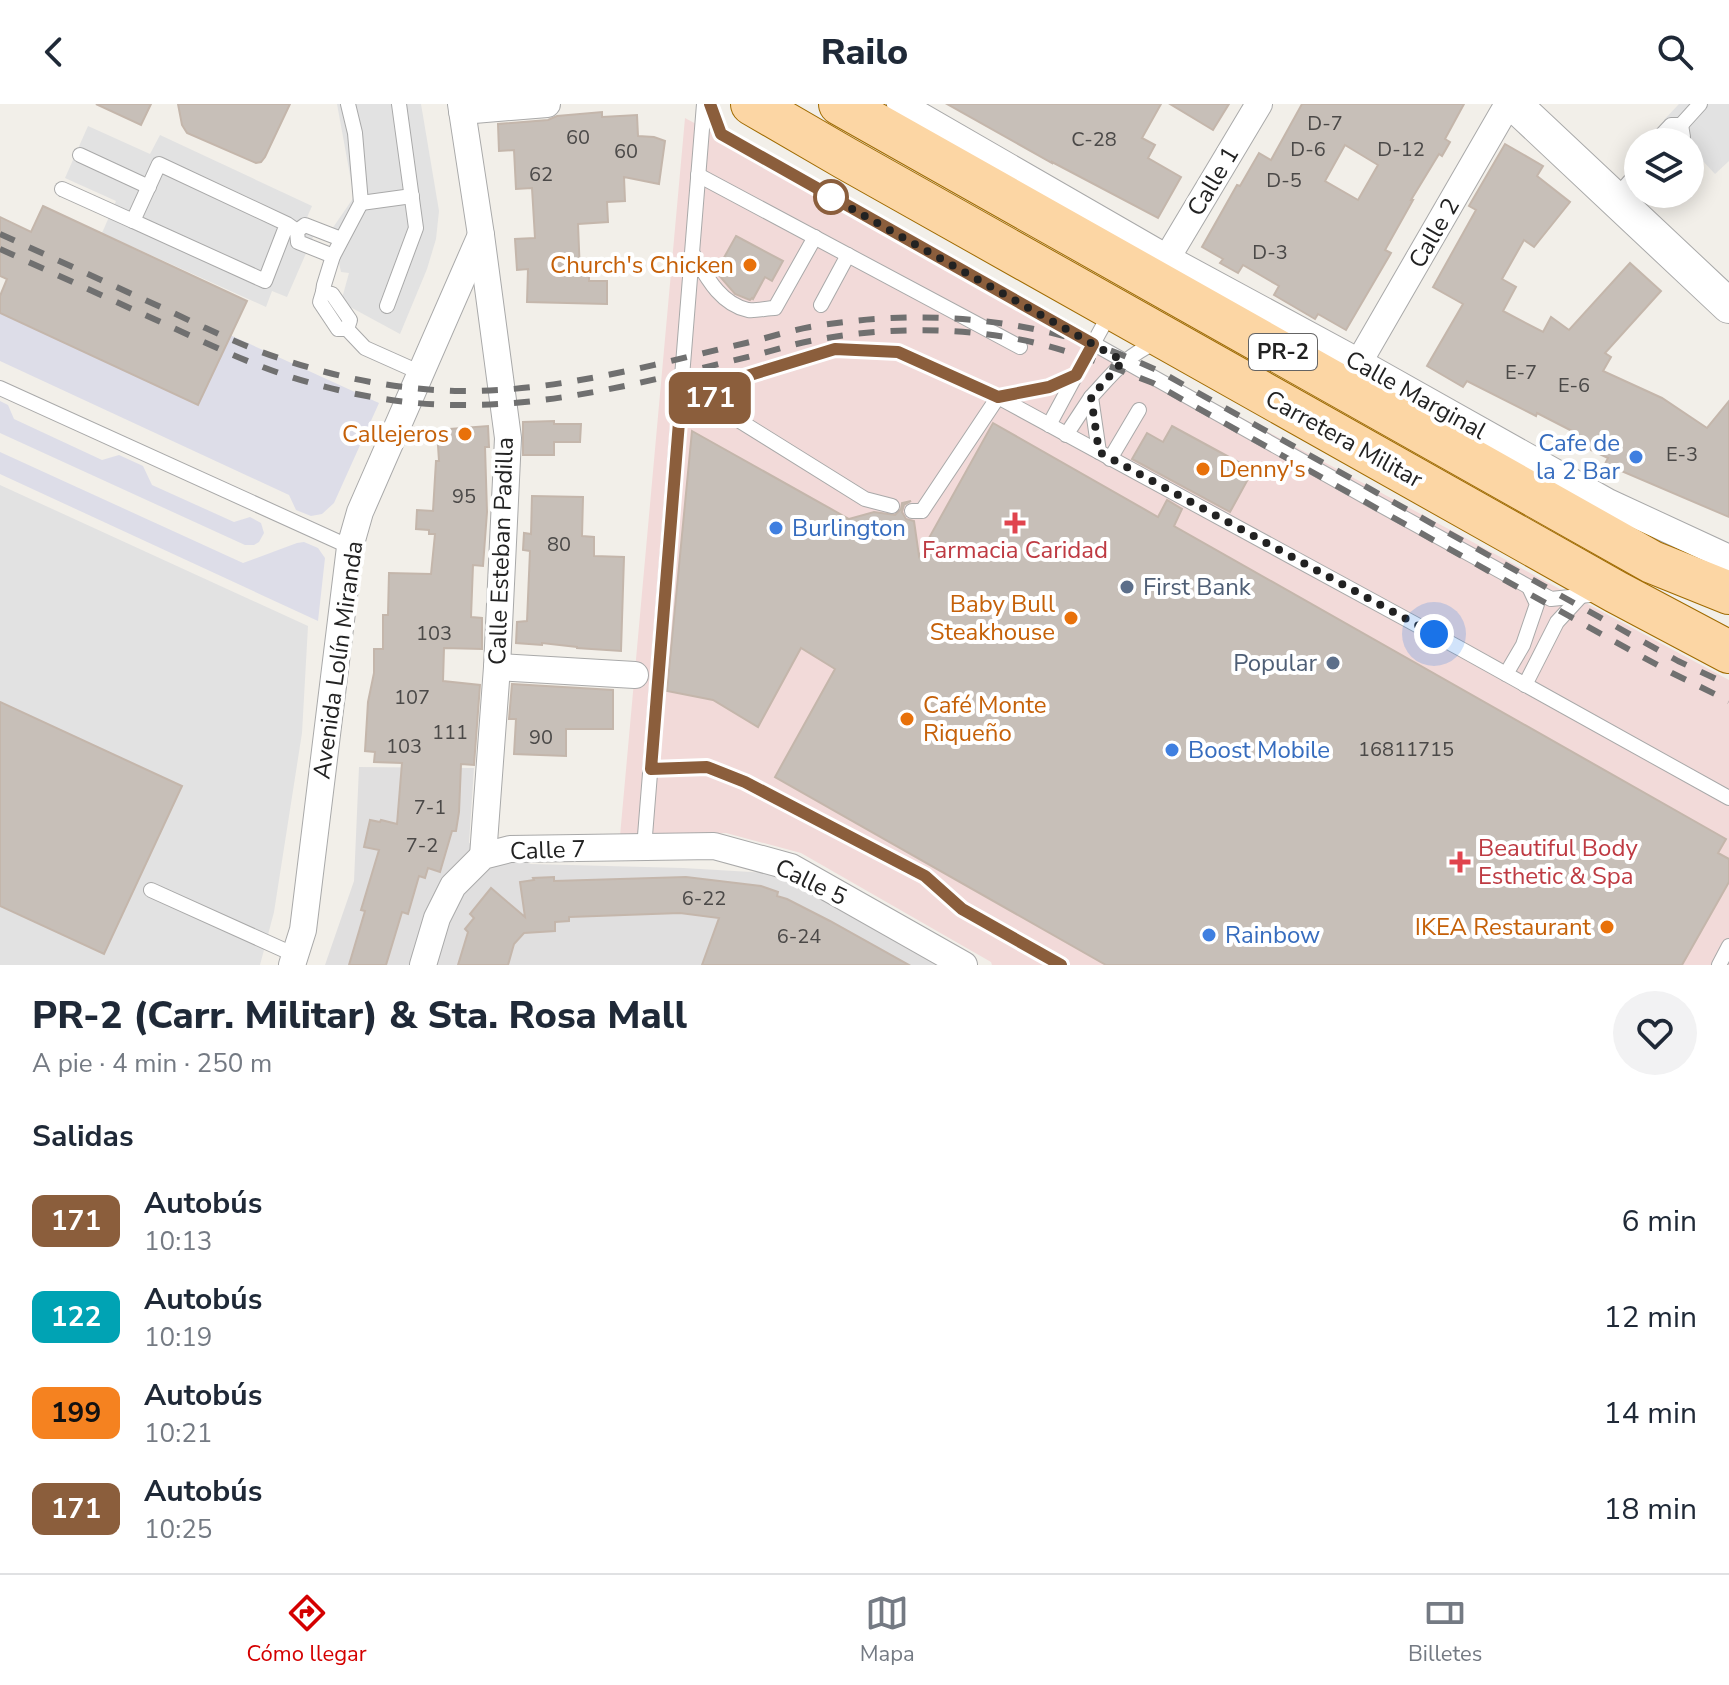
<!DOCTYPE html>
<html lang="es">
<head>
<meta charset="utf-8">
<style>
	body { margin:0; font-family:"Nunito Sans",sans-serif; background:#f2f2f3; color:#1f2937; height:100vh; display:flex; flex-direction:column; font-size:30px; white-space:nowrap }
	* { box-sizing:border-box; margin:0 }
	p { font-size:26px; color:#747a83 }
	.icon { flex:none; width:44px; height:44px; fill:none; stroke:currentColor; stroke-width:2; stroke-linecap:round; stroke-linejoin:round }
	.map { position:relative; height:861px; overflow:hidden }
	.details { display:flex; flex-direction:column; background:#fff; flex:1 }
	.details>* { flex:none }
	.badge { padding:0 16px; border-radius:12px; font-size:28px; line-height:52px }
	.buttons { position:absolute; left:1624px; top:24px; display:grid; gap:16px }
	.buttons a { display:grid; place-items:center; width:80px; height:80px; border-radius:50%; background:#fff; box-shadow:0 4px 20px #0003; font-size:40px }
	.you { position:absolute; width:40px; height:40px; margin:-20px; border:6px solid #fff; border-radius:50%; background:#1a73e8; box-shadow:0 0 0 12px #1a73e833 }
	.map>.badge { position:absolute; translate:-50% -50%; box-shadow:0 0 0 4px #fff }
	h2 { padding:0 32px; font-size:30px; line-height:72px }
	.round { display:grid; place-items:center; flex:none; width:84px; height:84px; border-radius:42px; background:#f2f2f3 }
	.headline { display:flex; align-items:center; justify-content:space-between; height:136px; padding:0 32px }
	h1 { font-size:38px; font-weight:800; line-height:60px }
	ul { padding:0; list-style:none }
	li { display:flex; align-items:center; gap:24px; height:96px; padding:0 32px }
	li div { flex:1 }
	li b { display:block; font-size:30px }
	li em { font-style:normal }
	li .badge { min-width:88px; font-weight:700; text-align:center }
	header { display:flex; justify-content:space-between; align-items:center; height:104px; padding:0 32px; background:#fff; font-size:36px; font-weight:800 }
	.tabs { display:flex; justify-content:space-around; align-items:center; height:112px; border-top:2px solid #e0e1e3; background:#fff; font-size:22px; color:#747a83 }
	.tabs a { display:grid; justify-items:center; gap:4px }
	.tabs .on { color:#d40000 }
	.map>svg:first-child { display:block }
</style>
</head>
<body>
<header><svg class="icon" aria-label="back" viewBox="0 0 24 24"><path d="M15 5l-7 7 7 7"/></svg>Railo<svg class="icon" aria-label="search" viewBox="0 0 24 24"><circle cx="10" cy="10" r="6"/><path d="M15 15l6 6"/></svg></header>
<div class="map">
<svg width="1729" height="861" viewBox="0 0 1729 861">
	<rect width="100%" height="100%" fill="#f2efe9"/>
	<!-- residential -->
	<polygon fill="#e0dfdf" points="359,663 474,664 469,739 531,760 683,764 783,770 942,861 325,861 354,777"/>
	<!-- commercial -->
	<polygon fill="#f2dad9" points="685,14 1729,576 1729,861 992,861 991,858 801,749 726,729 620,732"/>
	<!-- parking -->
	<g fill="#e2e2e2">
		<polygon points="337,0 421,0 439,107 436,135 427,165 400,230 341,198 349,169 341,168 332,125 354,93"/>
		<polygon points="1679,0 1729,0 1729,57 1715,70 1690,43 1690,38 1685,38 1664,16"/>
		<polygon points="88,22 150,50 160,31 312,102 305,118 317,124 287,193 272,187 266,203 102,129 116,97 65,74"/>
		<polygon points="0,381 308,522 302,629 274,808 260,861 0,861 0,802 182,683 0,598"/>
	</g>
	<!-- plaza -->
	<g fill="#dddde8">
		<polygon points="0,209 198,301 230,231 379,299 334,399 322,410 311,412 296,406 289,391 0,257"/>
		<polygon points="0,297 8,301 14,315 102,356 119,351 143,362 152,381 234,418 250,413 261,419 264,429 259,438 254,441 245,441 0,329"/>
		<polygon points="0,348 243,459 297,439 304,438 318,444 325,454 318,517 0,370"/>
	</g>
	<!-- building -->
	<g fill="#c7bfb8" stroke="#c4b6ab" stroke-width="2" fill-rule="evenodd">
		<polygon points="96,0 151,0 141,21"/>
		<polygon points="178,0 290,0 265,53 261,58 256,59 187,29 182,21"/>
		<polygon points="947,0 1161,0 1142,34 1155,41 1148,54 1181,73 1158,114 1052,58 1052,59"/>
		<polygon points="1170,0 1229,0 1213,26"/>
		<path d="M1302 0H1464L1445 35 1450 38 1442 52 1439 50 1411 96H1413L1385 146 1391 149 1346 226 1318 210 1315 215 1274 191 1279 182 1243 161 1238 169 1220 159 1223 155 1202 143 1237 81 1240 82 1259 49 1271 56ZM1345 41 1378 61 1358 96 1325 77Z"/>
		<polygon points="602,8 602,13 637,11 638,32 654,33 665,37 659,80 624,73 625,97 607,98 608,118 578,120 580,170 589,171 589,177 607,177 607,200 527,198 528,165 517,166 515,135 535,134 532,84 516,85 514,46 499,47 498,20 548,16 557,12"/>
		<polygon points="1505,40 1543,62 1537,72 1570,98 1534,143 1524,136 1502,175 1516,183 1503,207 1543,228 1551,213 1569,226 1630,159 1661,187 1605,249 1611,253 1603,267 1662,294 1707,324 1729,297 1729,413 1605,360 1608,354 1570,336 1574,328 1537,309 1536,312 1467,277 1463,283 1427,262 1463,200 1433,183 1476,106 1469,102"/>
		<polygon points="43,102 247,197 198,301 0,209 0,192 7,175 0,172 0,113 31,128"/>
		<polygon points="736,132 783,157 772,177 765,173 753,195 752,194 750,196 735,190 716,168"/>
		<polygon points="554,317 554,320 581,320 580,338 554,338 554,351 523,351 523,318"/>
		<polygon points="993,319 1158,413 1167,396 1182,405 1174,422 1726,735 1718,749 1729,755 1729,778 1682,861 1106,861 775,673 835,565 801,544 758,623 713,596 667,587 692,327 849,415 874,408 895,411 901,405 902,399 911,397 904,401 902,408 906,415 914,417 919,452"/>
		<polygon points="488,322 489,343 485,343 487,408 483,462 473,461 471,513 482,514 482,545 444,544 443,577 480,581 474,661 461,660 459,708 456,727 452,727 440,768 428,764 425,774 419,772 408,810 402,808 386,861 349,861 365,807 361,806 379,746 364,743 370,716 380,718 381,716 397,720 402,659 374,658 375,648 365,647 368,598 374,569 374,545 383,545 383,511 388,511 389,469 431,470 435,430 429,430 429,426 416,425 417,406 433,407 436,357 439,357 437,326"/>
		<polygon points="1172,322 1253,366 1230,408 1132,355 1147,329 1163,338"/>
		<polygon points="532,392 583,393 582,432 594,433 594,452 624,453 621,547 577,544 577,543 542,539 542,541 516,539 517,518 527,517 530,447 523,446 524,429 531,430"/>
		<polygon points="512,580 613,586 613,625 566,625 566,652 514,650 516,615 509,615"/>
		<polygon points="0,598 182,682 104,850 0,802"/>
		<polygon points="554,773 554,777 686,773 761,782 778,788 777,792 787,795 830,817 909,861 702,861 719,814 680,809 569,813 569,817 555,818 555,827 524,829 514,840 508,861 458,861 468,828 465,825 474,814 470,810 491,784 525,813 520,778 534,776 533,774"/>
	</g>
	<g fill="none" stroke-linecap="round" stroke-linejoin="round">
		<!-- service casing -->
		<g stroke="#a9a9a9" stroke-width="16">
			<g id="service">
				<polyline points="710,0 721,30 1375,398 1551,495 1599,490"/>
				<polyline points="1655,38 1671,21 1681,21 1700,0"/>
				<polyline points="1678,38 1683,33 1681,21"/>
				<polyline points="80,51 149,83"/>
				<polyline points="698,71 1020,243"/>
				<polyline points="62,85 133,117"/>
				<polyline points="1615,94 1637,69 1638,63"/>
				<polyline points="361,99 412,92"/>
				<polyline points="287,120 265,177 133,117 159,60 287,120 297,127"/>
				<path d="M693 150C706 172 720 200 748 206 756 207 767 204 775 204L815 133"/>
				<polyline points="333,152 298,138 297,127 305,121 341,135"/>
				<polyline points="323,188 324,181 333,152 361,99 355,29 348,0"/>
				<polyline points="821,201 848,151"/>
				<polyline points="387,202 416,124 399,0"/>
				<polyline points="347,225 350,216 332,190 323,188 320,198 338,225 347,225 365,244 421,269"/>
				<polyline points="682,281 865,395 892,402"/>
				<polyline points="0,284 350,443"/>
				<polyline points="707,297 737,275 835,245 898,248 998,293 1461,545 1729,694"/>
				<polyline points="1049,321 1076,271"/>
				<polyline points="1066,331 1091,293"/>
				<path d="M1099 348 1091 293C1115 267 1125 253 1158 237"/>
				<polyline points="1110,355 1139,306"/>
				<polyline points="912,407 922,407 998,293 1049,283 1076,271 1110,209"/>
				<polyline points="1506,570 1523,541 1537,500 1529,483"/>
				<polyline points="1525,581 1557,518 1581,492"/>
				<polyline points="651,665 707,663 745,678 925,772 962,805 1061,861"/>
				<polyline points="644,744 704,0"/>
				<polyline points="151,786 295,851"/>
				<polyline points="1719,861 1729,842"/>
			</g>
		</g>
		<!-- minor casing -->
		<g stroke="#a9a9a9" stroke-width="28">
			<g id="minor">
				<polyline points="461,0 481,131 508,334 497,563 483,752"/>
				<polyline points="900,0 1167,154 1359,258 1608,398 1729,454"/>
				<polyline points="462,7 547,0"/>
				<polyline points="1159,170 1167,154 1259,0"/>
				<polyline points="1359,258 1508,0"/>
				<polyline points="497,563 635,571"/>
				<polyline points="292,861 303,826 350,443 360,408 481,131"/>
				<polyline points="423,861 437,814 453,782 483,752 510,745 714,742 791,763 964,861"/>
			</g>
		</g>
		<!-- tertiary casing -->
		<g stroke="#a9a9a9" stroke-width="36">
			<polyline id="tertiary" points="1514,0 1729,202"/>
		</g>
		<!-- primary casing -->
		<g stroke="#a06b00" stroke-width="44">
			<g id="primary">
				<polyline points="752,0 845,54 1616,488 1729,548"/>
				<polyline points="840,0 1652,458 1729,489"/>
			</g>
		</g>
		<!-- service -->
		<use href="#service" stroke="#fff" stroke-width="14"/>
		<!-- minor -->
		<use href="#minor" stroke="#fff" stroke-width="26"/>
		<!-- tertiary -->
		<use href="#tertiary" stroke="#fff" stroke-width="34"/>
		<!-- primary -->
		<use href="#primary" stroke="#fcd6a4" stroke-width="42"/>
		<!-- rail -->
		<g stroke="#707070" stroke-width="6" stroke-dasharray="16 16" stroke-linecap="butt">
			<path d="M0 130C51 153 103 177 154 200 198 220 242 243 288 257 343 275 402 286 460 287 557 288 652 261 746 239 767 234 788 227 810 223 908 206 1008 211 1103 244 1122 250 1140 259 1159 267L1617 523 1678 557 1729 581"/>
			<path d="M0 145C51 168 103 192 154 215 196 234 238 255 282 270 339 289 400 301 460 301 559 302 656 275 752 252 771 247 790 241 810 237 886 222 970 222 1044 241 1082 251 1117 265 1153 279L1610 535 1672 569 1729 597"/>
		</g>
	</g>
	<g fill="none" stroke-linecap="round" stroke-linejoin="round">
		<!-- line casing -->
		<g stroke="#fff" stroke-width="18">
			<polyline id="line" points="710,0 721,30 1093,240 1076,271 1049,283 998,293 898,248 835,245 737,275 707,297 682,281 651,665 707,663 745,678 925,772 962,805 1061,861"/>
		</g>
		<!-- line -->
		<use href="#line" stroke="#8b5e3c" stroke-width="12"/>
		<!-- walk -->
		<polyline stroke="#222" stroke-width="8" stroke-dasharray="0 14.4" points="831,93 829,92 1123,257 1091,293 1099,348 1434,530"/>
	</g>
	<!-- markers -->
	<circle fill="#fff" stroke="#8b5e3c" stroke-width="4" cx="831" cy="93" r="16"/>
	<g fill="#e8710a" stroke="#fff" stroke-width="3">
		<circle cx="750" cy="161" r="8"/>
		<circle cx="465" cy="330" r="8"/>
		<circle cx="1203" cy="365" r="8"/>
		<circle cx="1071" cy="514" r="8"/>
		<circle cx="907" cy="615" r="8"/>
		<circle cx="1607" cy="823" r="8"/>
	</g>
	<g fill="#3f7fe0" stroke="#fff" stroke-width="3">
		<circle cx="1636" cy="353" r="8"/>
		<circle cx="776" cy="424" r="8"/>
		<circle cx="1172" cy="646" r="8"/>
		<circle cx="1209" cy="831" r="8"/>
	</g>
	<g fill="#e0444e" stroke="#fff" stroke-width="3">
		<path d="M1011 407h8v8h8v8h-8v8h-8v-8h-8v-8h8z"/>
		<path d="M1456 746h8v8h8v8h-8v8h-8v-8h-8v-8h8z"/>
	</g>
	<g fill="#5c6f8a" stroke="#fff" stroke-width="3">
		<circle cx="1127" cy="483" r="8"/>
		<circle cx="1333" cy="559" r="8"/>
	</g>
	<g text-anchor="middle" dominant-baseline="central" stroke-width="8" stroke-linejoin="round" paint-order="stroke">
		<!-- number labels -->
		<g font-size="20" fill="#4b4948">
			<text x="1325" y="19">D-7</text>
			<text x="578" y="33">60</text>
			<text x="1094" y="35">C-28</text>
			<text x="1308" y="45">D-6</text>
			<text x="1401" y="45">D-12</text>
			<text x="626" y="47">60</text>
			<text x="541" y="70">62</text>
			<text x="1284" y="76">D-5</text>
			<text x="1270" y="148">D-3</text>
			<text x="1521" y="268">E-7</text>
			<text x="1574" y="281">E-6</text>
			<text x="1682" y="350">E-3</text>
			<text x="464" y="392">95</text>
			<text x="559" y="440">80</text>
			<text x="434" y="529">103</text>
			<text x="412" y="593">107</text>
			<text x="450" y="628">111</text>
			<text x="541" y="633">90</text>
			<text x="404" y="642">103</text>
			<text x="1406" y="645">16811715</text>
			<text x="430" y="703">7-1</text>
			<text x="422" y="741">7-2</text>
			<text x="704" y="794">6-22</text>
			<text x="799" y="832">6-24</text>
		</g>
		<!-- shield labels -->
		<rect fill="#fff" stroke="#646464" stroke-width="2" x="1249" y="230" width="68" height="36" rx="6"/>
		<g font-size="22" font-weight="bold" fill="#222">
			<text x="1283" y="248">PR-2</text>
		</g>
		<!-- street labels -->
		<g font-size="24" fill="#222" stroke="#fff">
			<text transform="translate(1213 77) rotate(-59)">Calle 1</text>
			<text transform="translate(1434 129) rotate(-60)">Calle 2</text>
			<text transform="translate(1416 291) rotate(29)">Calle Marginal</text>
			<text transform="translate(1344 335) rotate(29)">Carretera Militar</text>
			<text transform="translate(501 447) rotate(-88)">Calle Esteban Padilla</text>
			<text transform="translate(338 556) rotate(-82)">Avenida Lolín Miranda</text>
			<text transform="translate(548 746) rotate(-2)">Calle 7</text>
			<text transform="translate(811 778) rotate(26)">Calle 5</text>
		</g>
		<!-- food labels -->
		<g font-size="24" fill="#c56008" stroke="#fff" text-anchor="end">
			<text x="734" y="161">Church's Chicken</text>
			<text x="449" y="330">Callejeros</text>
			<text x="1219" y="365" text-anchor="start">Denny's</text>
			<text x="1055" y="500">Baby Bull<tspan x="1055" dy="28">Steakhouse</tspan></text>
			<text x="923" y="601" text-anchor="start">Café Monte<tspan x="923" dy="28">Riqueño</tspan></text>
			<text x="1591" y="823">IKEA Restaurant</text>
		</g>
		<!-- shop labels -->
		<g font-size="24" fill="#366cbe" stroke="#fff" text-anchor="start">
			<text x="1620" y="339" text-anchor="end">Cafe de<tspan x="1620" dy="28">la 2 Bar</tspan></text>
			<text x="792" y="424">Burlington</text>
			<text x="1188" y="646">Boost Mobile</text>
			<text x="1225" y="831">Rainbow</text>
		</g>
		<!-- health labels -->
		<g font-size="24" fill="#be3a42" stroke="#fff">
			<text x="1015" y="446">Farmacia Caridad</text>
			<text x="1478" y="744" text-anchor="start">Beautiful Body<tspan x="1478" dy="28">Esthetic &amp; Spa</tspan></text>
		</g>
		<!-- service labels -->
		<g font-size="24" fill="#4e5e75" stroke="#fff" text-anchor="start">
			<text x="1143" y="483">First Bank</text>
			<text x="1317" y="559" text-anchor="end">Popular</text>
		</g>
	</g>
</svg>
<div class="buttons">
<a><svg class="icon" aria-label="layers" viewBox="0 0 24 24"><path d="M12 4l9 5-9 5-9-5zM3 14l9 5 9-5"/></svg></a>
</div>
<div class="you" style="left:1434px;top:530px"></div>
<b class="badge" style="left:710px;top:294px;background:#8b5e3c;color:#fff">171</b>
</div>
<section class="details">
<div class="headline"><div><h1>PR-2 (Carr. Militar) &amp; Sta. Rosa Mall</h1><p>A pie · 4 min · 250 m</p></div><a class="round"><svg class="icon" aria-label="heart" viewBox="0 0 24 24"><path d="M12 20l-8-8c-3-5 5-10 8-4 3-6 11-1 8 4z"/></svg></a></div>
<h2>Salidas</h2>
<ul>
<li><span class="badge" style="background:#8b5e3c;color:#fff">171</span><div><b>Autobús</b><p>10:13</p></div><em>6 min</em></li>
<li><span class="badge" style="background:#00a3b4;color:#fff">122</span><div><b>Autobús</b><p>10:19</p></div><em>12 min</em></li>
<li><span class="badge" style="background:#f58220;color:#111">199</span><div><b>Autobús</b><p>10:21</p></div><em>14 min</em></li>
<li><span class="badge" style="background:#8b5e3c;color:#fff">171</span><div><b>Autobús</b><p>10:25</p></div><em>18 min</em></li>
</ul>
</section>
<nav class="tabs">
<a class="on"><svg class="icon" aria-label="directions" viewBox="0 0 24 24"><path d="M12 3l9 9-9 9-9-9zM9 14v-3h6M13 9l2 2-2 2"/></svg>Cómo llegar</a>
<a><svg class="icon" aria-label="map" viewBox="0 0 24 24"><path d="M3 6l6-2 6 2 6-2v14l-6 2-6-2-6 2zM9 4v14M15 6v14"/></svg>Mapa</a>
<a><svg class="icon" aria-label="tickets" viewBox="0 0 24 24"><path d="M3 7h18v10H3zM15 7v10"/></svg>Billetes</a>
</nav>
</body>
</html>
